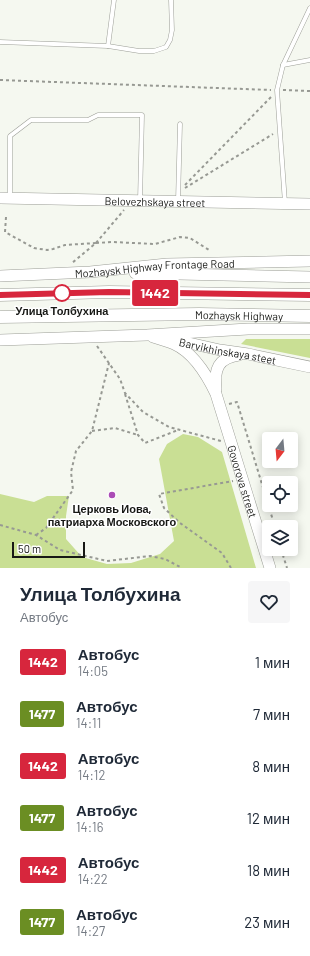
<!DOCTYPE html>
<html lang="ru">
<head>
<meta charset="utf-8">
<style>
	body { margin:0; font-family:Barlow,sans-serif; background:#f6f6f7; color:#1f2937; height:100vh; display:flex; flex-direction:column; font-size:15px; white-space:nowrap }
	* { box-sizing:border-box; margin:0 }
	p { font-size:13px; color:#747a83 }
	.icon { flex:none; width:22px; height:22px; fill:none; stroke:currentColor; stroke-width:2; stroke-linecap:round; stroke-linejoin:round }
	.map { position:relative; height:568px; overflow:hidden }
	.sheet { display:flex; flex-direction:column; background:#fff; flex:1 }
	.sheet>* { flex:none }
	.badge { padding:0 8px; border-radius:3px; font-size:14px; line-height:26px }
	.needle { width:26px; rotate:196deg }
	.fabs { position:absolute; left:262px; top:432px; display:grid; gap:8px }
	.fabs a { display:grid; place-items:center; width:36px; height:36px; border-radius:4px; background:#fff; box-shadow:0 2px 10px #0003; font-size:20px }
	.scale { position:absolute; left:12px; bottom:10px; width:73px; box-sizing:border-box; padding-left:4px; border:2px solid #171815; border-top:0; font-size:11px; line-height:14px; white-space:nowrap; color:#171815; -webkit-text-stroke:3px #fff; paint-order:stroke }
	.map>.badge { position:absolute; translate:-50% -50%; box-shadow:0 0 0 2px #fff }
	.round { display:grid; place-items:center; flex:none; width:42px; height:42px; border-radius:4px; background:#f6f6f7 }
	.headline { display:flex; align-items:center; justify-content:space-between; height:68px; padding:0 20px }
	h1 { font-size:19px; font-weight:600; line-height:30px }
	ul { padding:0; list-style:none }
	li { display:flex; align-items:center; gap:12px; height:52px; padding:0 20px }
	li div { flex:1 }
	li b { display:block; font-size:15px }
	li em { font-style:normal }
	li .badge { min-width:44px; font-weight:700; text-align:center }
	.map>svg:first-child { display:block }
</style>
</head>
<body>
<div class="map">
<svg width="310" height="568" viewBox="0 0 310 568">
	<rect width="100%" height="100%" fill="#f5f8f0"/>
	<!-- green -->
	<g fill="#c9df94">
		<polygon points="246,339 310,339 310,358 241,344"/>
		<polygon points="183,434 198,437 222,452 256,568 0,568 0,494 34,502 47,496 69,496 66,516 66,539 82,557 107,564 131,563 160,554 174,541 159,459 167,444"/>
	</g>
	<g fill="none" stroke-linecap="round" stroke-linejoin="round">
		<!-- lane casing -->
		<g stroke="#9c9e97" stroke-width="5">
			<g id="lane">
				<polyline points="0,42 108,46 139,51 154,51 166,47 170,40 172,30 171,0"/>
				<polyline points="108,46 114,0"/>
				<polyline points="283,65 310,60"/>
				<polyline points="10,198 10,136 31,120 88,120 98,115 142,115 140,201"/>
				<polyline points="178,201 180,124"/>
				<polyline points="285,203 277,90 283,65 310,8"/>
			</g>
		</g>
		<!-- secondary casing -->
		<g stroke="#9c9e97" stroke-width="12">
			<g id="secondary">
				<path id="s1" d="M0 198 310 204"/>
				<polyline points="135,273 310,277"/>
				<path id="s2" d="M0 276 90 272 167 264 310 261"/>
				<path id="s3" d="M153 337C160 339 167 341 174 344 194 353 207 375 216 394L270 568"/>
				<path id="s4" d="M171 339 220 350 248 354 310 367"/>
				<polyline points="0,340 147,335 248,329 310,329"/>
				<path d="M216 389C214 369 218 358 239 355"/>
			</g>
		</g>
		<!-- primary casing -->
		<g stroke="#9c9e97" stroke-width="13">
			<g id="primary">
				<polyline points="0,295 109,292 310,295"/>
				<path id="s5" d="M0 317 199 314 310 316"/>
			</g>
		</g>
		<!-- path -->
		<g stroke="#979993" stroke-width="2" stroke-dasharray="3 3" stroke-linecap="butt">
			<polyline points="0,80 271,90"/>
			<polyline points="283,90 310,91"/>
			<polyline points="185,185 271,97"/>
			<polyline points="185,188 273,134"/>
			<polyline points="6,217 5,232 34,248 47,250 53,249 65,245 96,243 72,263"/>
			<polyline points="96,243 112,242 155,244 180,237 190,238 209,250"/>
			<polyline points="96,243 124,210"/>
			<polyline points="97,346 120,379 125,393 143,412 169,427 221,441"/>
			<polyline points="125,394 138,435 145,443 178,430"/>
			<polyline points="229,404 237,402 275,527"/>
			<polyline points="92,431 115,428 138,435"/>
			<polyline points="0,525 36,535 60,550 107,561 150,556 165,559 182,568"/>
			<polyline points="36,535 46,528 73,490 71,472 76,451 92,431 109,363"/>
			<polyline points="281,549 287,568"/>
			<polyline points="231,568 222,553 180,523 164,508 159,494 233,481"/>
		</g>
		<!-- lane -->
		<use href="#lane" stroke="#fff" stroke-width="4"/>
		<!-- secondary -->
		<use href="#secondary" stroke="#fff" stroke-width="11"/>
		<!-- primary -->
		<use href="#primary" stroke="#fff" stroke-width="12"/>
	</g>
	<g fill="none" stroke-linecap="round" stroke-linejoin="round">
		<!-- line casing -->
		<g stroke="#fff" stroke-width="9">
			<polyline id="line" points="0,295 109,292 310,295"/>
		</g>
		<!-- line -->
		<use href="#line" stroke="#d7263d" stroke-width="6"/>
	</g>
	<!-- markers -->
	<circle fill="#fff" stroke="#d7263d" stroke-width="2" cx="62" cy="293" r="8"/>
	<circle fill="#ab4cb6" stroke="#fff" stroke-width="1.5" cx="112" cy="495" r="4"/>
	<g text-anchor="middle" dominant-baseline="central" stroke-width="3" stroke-linejoin="round" paint-order="stroke">
		<!-- street labels -->
		<g font-size="11" fill="#171815" stroke="#fff">
			<text stroke="none"><textPath href="#s1" startOffset="155">Belovezhskaya street</textPath></text>
			<text stroke="none"><textPath href="#s2" startOffset="155">Mozhaysk Highway Frontage Road</textPath></text>
			<text stroke="none"><textPath href="#s5" startOffset="239">Mozhaysk Highway</textPath></text>
			<text stroke="none"><textPath href="#s4" startOffset="58">Barvikhinskaya steet</textPath></text>
			<text stroke="none"><textPath href="#s3" startOffset="180">Govorova street</textPath></text>
		</g>
		<!-- stop labels -->
		<g font-size="11" font-weight="bold" fill="#171815" stroke="#fff">
			<text x="62" y="310">Улица Толбухина</text>
		</g>
		<!-- poi labels -->
		<g font-size="11" font-weight="bold" fill="#171815" stroke="#fff">
			<text x="112" y="508">Церковь Иова,<tspan x="112" dy="13">патриарха Московского</tspan></text>
		</g>
	</g>
</svg>
<div class="fabs">
<a><svg class="needle" viewBox="-14 -14 28 28"><path d="M0-13l5 13h-10z" fill="#e53935"/><path d="M0 13l5-13h-10z" fill="#747a83"/></svg></a>
<a><svg class="icon" aria-label="locate" viewBox="0 0 24 24"><circle cx="12" cy="12" r="6"/><path d="M12 2v4M12 18v4M2 12h4M18 12h4"/></svg></a>
<a><svg class="icon" aria-label="layers" viewBox="0 0 24 24"><path d="M12 4l9 5-9 5-9-5zM3 14l9 5 9-5"/></svg></a>
</div>
<div class="scale">50 m</div>
<b class="badge" style="left:155px;top:293px;background:#d7263d;color:#fff">1442</b>
</div>
<section class="sheet">
<div class="headline"><div><h1>Улица Толбухина</h1><p>Автобус</p></div><a class="round"><svg class="icon" aria-label="heart" viewBox="0 0 24 24"><path d="M12 20l-8-8c-3-5 5-10 8-4 3-6 11-1 8 4z"/></svg></a></div>
<ul>
<li><span class="badge" style="background:#d7263d;color:#fff">1442</span><div><b>Автобус</b><p>14:05</p></div><em>1 мин</em></li>
<li><span class="badge" style="background:#6b8e23;color:#fff">1477</span><div><b>Автобус</b><p>14:11</p></div><em>7 мин</em></li>
<li><span class="badge" style="background:#d7263d;color:#fff">1442</span><div><b>Автобус</b><p>14:12</p></div><em>8 мин</em></li>
<li><span class="badge" style="background:#6b8e23;color:#fff">1477</span><div><b>Автобус</b><p>14:16</p></div><em>12 мин</em></li>
<li><span class="badge" style="background:#d7263d;color:#fff">1442</span><div><b>Автобус</b><p>14:22</p></div><em>18 мин</em></li>
<li><span class="badge" style="background:#6b8e23;color:#fff">1477</span><div><b>Автобус</b><p>14:27</p></div><em>23 мин</em></li>
</ul>
</section>
</body>
</html>
